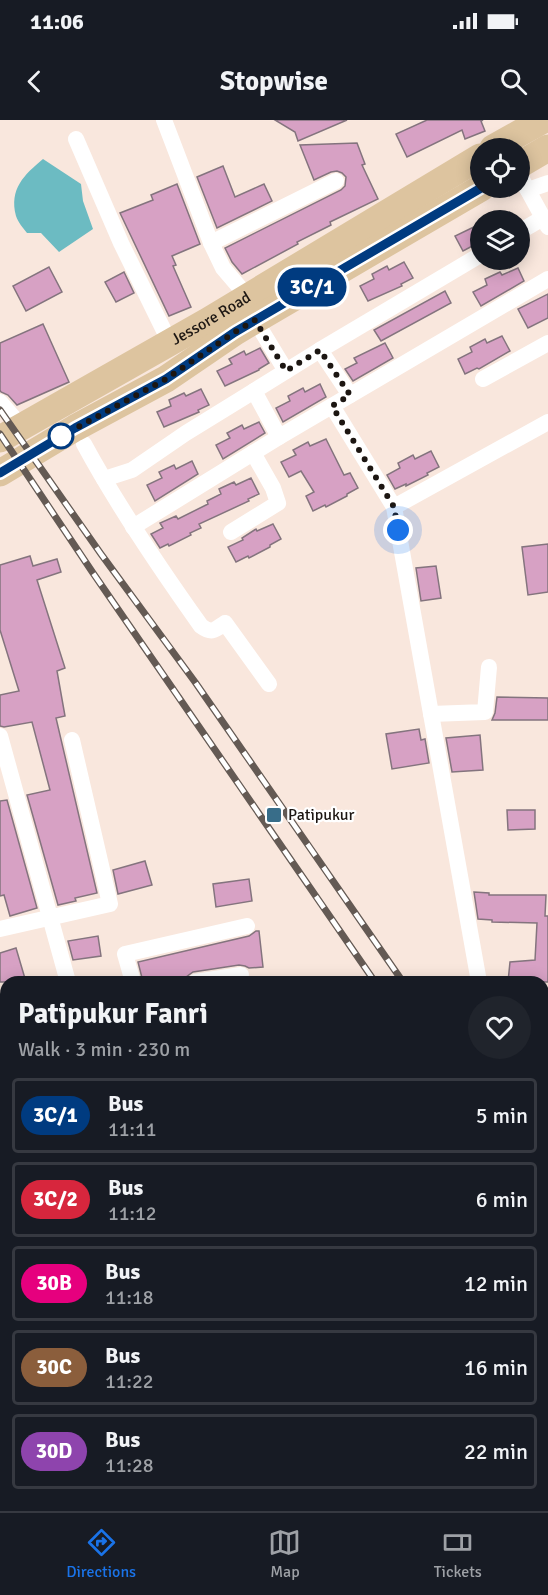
<!DOCTYPE html>
<html lang="en">
<head>
<meta charset="utf-8">
<style>
	body { margin:0; font-family:Signika,sans-serif; background:#20242c; color:#f1f3f6; height:100vh; display:flex; flex-direction:column; font-size:22px; white-space:nowrap }
	* { box-sizing:border-box; margin:0 }
	p { font-size:20px; color:#9ea1a6 }
	.icon { flex:none; width:33px; height:33px; fill:none; stroke:currentColor; stroke-width:2; stroke-linecap:round; stroke-linejoin:round }
	.map { position:relative; flex:1; overflow:hidden }
	.sheet { position:absolute; left:0px; top:856px; width:549px; height:536px; display:flex; flex-direction:column; background:#171b24; border-radius:18px 18px 0 0; box-shadow:0 3px 15px #0003 }
	.sheet>* { flex:none }
	.badge { padding:0 12px; border-radius:20px; font-size:21px; line-height:39px }
	.fabs { position:absolute; left:470px; top:18px; display:grid; gap:12px }
	.fabs a { display:grid; place-items:center; width:60px; height:60px; border-radius:50%; background:#171b24; box-shadow:0 3px 15px #0003; font-size:30px }
	.you { position:absolute; width:30px; height:30px; margin:-15px; border:4px solid #fff; border-radius:50%; background:#1a73e8; box-shadow:0 0 0 9px #1a73e833 }
	.map>.badge { position:absolute; translate:-50% -50%; box-shadow:0 0 0 3px #fff }
	.round { display:grid; place-items:center; flex:none; width:63px; height:63px; border-radius:32px; background:#20242c }
	.summary { display:flex; align-items:center; justify-content:space-between; height:102px; padding:0 18px }
	h1 { font-size:28px; font-weight:700; line-height:45px }
	ul { padding:0; list-style:none }
	li { display:flex; align-items:center; gap:18px; height:75px; margin:0 12px 9px; padding:0 6px; border:3px solid #363941; border-radius:6px }
	li div { flex:1 }
	li b { display:block; font-size:22px }
	li em { font-style:normal }
	li .badge { min-width:66px; font-weight:700; text-align:center }
	.status { display:flex; justify-content:space-between; align-items:center; height:42px; padding:0 30px; background:#171b24; direction:ltr }
	.status svg { height:16px; fill:currentColor }
	header { display:flex; justify-content:space-between; align-items:center; height:78px; padding:0 18px; background:#171b24; font-size:27px; font-weight:700 }
	.tab-bar { display:flex; justify-content:space-around; align-items:center; height:84px; border-top:2px solid #363941; background:#171b24; font-size:16px; color:#9ea1a6 }
	.tab-bar a { display:grid; justify-items:center; gap:3px }
	.tab-bar .current { color:#1a73e8 }
	.map>svg:first-child { display:block }
</style>
</head>
<body>
<div class="status"><b>11:06</b><svg viewBox="0 0 49 12"><path d="M0 12V9h3v3zM5 12V6h3v6zM10 12V3h3v9zM15 12V0h3v12zM26 1h20v11H26zM47 4h2v5h-2z"/></svg></div>
<header><svg class="icon" aria-label="back" viewBox="0 0 24 24"><path d="M15 5l-7 7 7 7"/></svg>Stopwise<svg class="icon" aria-label="search" viewBox="0 0 24 24"><circle cx="10" cy="10" r="6"/><path d="M15 15l6 6"/></svg></header>
<div class="map">
<svg width="548" height="1391" viewBox="0 0 548 1391">
	<rect width="100%" height="100%" fill="#f9e7dd"/>
	<!-- water -->
	<g fill="#6cbbc2">
		<path d="M43 39 81 64 83 81 93 109 59 132 41 113H27C23 108 18 102 16 96 9 69 24 55 43 39Z"/>
		<polygon points="4,1322 6,1331 6,1386 16,1386 17,1391 0,1391 0,1323"/>
	</g>
	<!-- building -->
	<g fill="#d7a1c4" stroke="#84747e" stroke-width="1.5">
		<polygon points="275,0 347,0 298,21 295,12"/>
		<polygon points="427,0 483,0 481,1 485,11 465,19 462,10 407,37 396,14"/>
		<polygon points="357,23 365,44 362,45 378,79 330,102 331,105 297,122 298,124 242,154 232,142 225,128 341,70 345,66 346,57 342,53 337,51 331,52 314,60 300,25"/>
		<polygon points="223,46 235,77 264,64 272,81 217,108 197,57"/>
		<polygon points="177,64 200,124 172,136 176,145 173,146 191,187 169,196 120,93 153,80 151,75"/>
		<polygon points="480,104 480,122 463,131 455,116"/>
		<polygon points="404,142 413,158 401,164 402,166 368,181 360,166 374,159 372,154 387,146 389,150"/>
		<polygon points="49,147 62,172 26,191 13,166"/>
		<polygon points="518,148 524,161 481,186 473,172 487,165 485,159 500,152 502,155"/>
		<polygon points="124,152 134,173 116,182 105,162"/>
		<polygon points="445,171 451,183 381,221 374,210"/>
		<polygon points="548,174 548,198 528,208 518,189"/>
		<polygon points="43,204 69,262 17,285 8,275 1,272 0,270 0,223"/>
		<polygon points="502,216 510,231 479,249 477,248 465,254 458,239 472,232 470,227 485,219 487,223"/>
		<polygon points="385,223 393,238 353,261 345,249 357,243 354,238"/>
		<polygon points="260,228 269,243 259,249 259,250 225,266 217,251 232,244 229,239 244,231 246,235"/>
		<polygon points="320,264 326,277 283,302 276,288 290,281 288,276 303,268 305,272"/>
		<polygon points="201,269 209,285 198,290 199,292 164,307 157,292 171,286 169,280 184,273 186,276"/>
		<polygon points="259,302 265,313 223,339 216,325 230,318 227,313 242,305 244,309"/>
		<polygon points="326,319 344,355 350,353 358,368 347,374 347,376 326,387 325,385 313,391 306,376 314,372 301,351 289,357 281,342 296,335 293,330 308,322 310,326"/>
		<polygon points="431,331 439,347 427,353 428,355 406,366 406,364 395,369 387,355 400,348 398,343 413,335 415,339"/>
		<polygon points="192,341 198,354 155,381 147,365 162,358 159,352 174,345 176,349"/>
		<polygon points="251,358 259,374 248,379 249,381 199,404 201,408 190,413 191,415 169,426 168,424 160,428 151,414 163,408 160,403 176,396 178,399 208,384 207,381 221,374 219,369 234,362 236,365"/>
		<polygon points="273,404 281,419 270,425 270,427 249,438 248,436 236,442 228,427 243,420 242,418 256,409 257,411"/>
		<polygon points="548,424 548,472 528,475 522,427"/>
		<polygon points="30,436 33,446 57,439 61,452 37,460 65,548 57,551 65,596 56,598 97,773 75,778 76,781 58,785 27,675 50,670 32,602 4,607 0,606 0,575 19,571 0,510 0,445"/>
		<polygon points="436,446 441,478 421,481 416,448"/>
		<polygon points="497,577 548,578 548,600 492,600 495,593"/>
		<polygon points="419,609 421,620 425,619 429,643 392,649 386,614"/>
		<polygon points="480,615 483,650 452,652 446,618"/>
		<polygon points="7,680 37,788 10,796 4,775 0,776 0,681"/>
		<polygon points="507,690 535,690 535,709 508,710"/>
		<polygon points="145,741 152,765 118,774 113,750"/>
		<polygon points="249,759 252,781 216,787 213,764"/>
		<polygon points="474,772 489,773 489,775 546,775 545,796 548,796 548,862 508,862 510,842 535,840 537,803 492,802 492,800 478,799"/>
		<polygon points="256,811 259,811 263,847 249,848 245,846 239,845 193,852 186,857 154,862 143,862 138,842 249,816"/>
		<polygon points="98,816 101,836 73,840 68,821"/>
		<polygon points="16,828 26,862 0,862 0,833"/>
	</g>
	<g fill="none" stroke-linecap="round" stroke-linejoin="round">
		<!-- minor -->
		<g stroke="#fff" stroke-width="16">
			<polyline points="164,0 211,123 223,148 247,176"/>
			<polyline points="76,19 121,123 170,223"/>
			<polyline points="519,54 548,107"/>
			<polyline points="528,70 548,63"/>
			<polyline points="519,112 543,98"/>
			<polyline points="211,123 336,61"/>
			<polyline points="255,200 286,251"/>
			<polyline points="320,230 480,135"/>
			<polyline points="483,259 548,223"/>
			<polyline points="0,282 22,307"/>
			<polyline points="332,286 394,387 479,862"/>
			<polyline points="279,317 254,271 320,230 350,275"/>
			<path d="M84 324C118 387 159 447 201 506 212 514 215 510 225 503L269 564"/>
			<polyline points="104,359 132,350 186,313 254,271"/>
			<polyline points="394,387 548,302"/>
			<polyline points="133,407 279,317 548,159"/>
			<polyline points="231,412 278,383 273,368 253,333"/>
			<polyline points="431,594 485,592 489,547"/>
			<polyline points="0,616 68,862"/>
			<polyline points="0,809 110,784 72,620"/>
			<polyline points="133,862 125,834 247,806"/>
			<polyline points="195,862 241,855"/>
			<polyline points="0,917 6,939"/>
			<polyline points="543,951 548,952"/>
			<polyline points="543,1164 548,1172"/>
			<polyline points="543,1226 548,1225"/>
			<polyline points="108,1386 109,1391"/>
		</g>
		<!-- primary -->
		<g stroke="#ddc49f" stroke-width="27">
			<polyline points="493,28 543,0"/>
			<polyline points="519,45 548,28"/>
			<path id="s1" d="M0 319 206 202 480 37"/>
			<polyline points="0,353 75,308 166,259 235,212 481,68"/>
		</g>
		<!-- rail casing -->
		<g stroke="#645a54" stroke-width="7">
			<g id="rail">
				<polyline points="0,290 101,434 195,562 403,862"/>
				<polyline points="0,314 93,453 375,862"/>
				<polyline points="0,1003 6,1029"/>
				<polyline points="0,1061 6,1092"/>
				<polyline points="543,1079 548,1088"/>
				<polyline points="543,1118 548,1128"/>
				<polyline points="0,1123 6,1154"/>
				<polyline points="0,1176 6,1207"/>
				<polyline points="41,1386 42,1391"/>
				<polyline points="52,1386 53,1391"/>
				<polyline points="64,1386 65,1391"/>
				<polyline points="76,1386 77,1391"/>
			</g>
		</g>
		<!-- rail -->
		<use href="#rail" stroke="#fff" stroke-width="4.5" stroke-dasharray="14" stroke-linecap="butt"/>
	</g>
	<g fill="none" stroke-linecap="round" stroke-linejoin="round">
		<!-- line casing -->
		<g stroke="#fff" stroke-width="14">
			<polyline id="line" points="0,353 75,308 166,259 235,212 481,68"/>
		</g>
		<!-- line -->
		<use href="#line" stroke="#003b80" stroke-width="9"/>
		<!-- walk -->
		<polyline stroke="#1c1612" stroke-width="6" stroke-dasharray="0 10.8" points="61,316 56,319 166,259 235,212 255,200 286,251 320,230 350,275 332,286 394,387 398,410"/>
	</g>
	<!-- markers -->
	<circle fill="#fff" stroke="#003b80" stroke-width="3" cx="61" cy="316" r="12"/>
	<rect fill="#386d89" stroke="#fff" stroke-width="2" x="266" y="687" width="16" height="16" rx="3"/>
	<g text-anchor="middle" dominant-baseline="central" stroke-width="4.5" stroke-linejoin="round" paint-order="stroke">
		<!-- street labels -->
		<g font-size="16" fill="#1c1612" stroke="#fff">
			<text stroke="none"><textPath href="#s1" startOffset="243">Jessore Road</textPath></text>
		</g>
		<!-- poi labels -->
		<g font-size="16" fill="#1c1612" stroke="#fff" text-anchor="start">
			<text x="288" y="695">Patipukur</text>
		</g>
	</g>
</svg>
<div class="fabs">
<a><svg class="icon" aria-label="locate" viewBox="0 0 24 24"><circle cx="12" cy="12" r="6"/><path d="M12 2v4M12 18v4M2 12h4M18 12h4"/></svg></a>
<a><svg class="icon" aria-label="layers" viewBox="0 0 24 24"><path d="M12 4l9 5-9 5-9-5zM3 14l9 5 9-5"/></svg></a>
</div>
<div class="you" style="left:398px;top:410px"></div>
<b class="badge" style="left:312px;top:167px;background:#003b80;color:#fff">3C/1</b>
<section class="sheet">
<div class="summary"><div><h1>Patipukur Fanri</h1><p>Walk · 3 min · 230 m</p></div><a class="round"><svg class="icon" aria-label="heart" viewBox="0 0 24 24"><path d="M12 20l-8-8c-3-5 5-10 8-4 3-6 11-1 8 4z"/></svg></a></div>
<ul>
<li><span class="badge" style="background:#003b80;color:#fff">3C/1</span><div><b>Bus</b><p>11:11</p></div><em>5 min</em></li>
<li><span class="badge" style="background:#d7263d;color:#fff">3C/2</span><div><b>Bus</b><p>11:12</p></div><em>6 min</em></li>
<li><span class="badge" style="background:#e6007e;color:#fff">30B</span><div><b>Bus</b><p>11:18</p></div><em>12 min</em></li>
<li><span class="badge" style="background:#8b5e3c;color:#fff">30C</span><div><b>Bus</b><p>11:22</p></div><em>16 min</em></li>
<li><span class="badge" style="background:#8e44ad;color:#fff">30D</span><div><b>Bus</b><p>11:28</p></div><em>22 min</em></li>
</ul>
</section>
</div>
<nav class="tab-bar">
<a class="current"><svg class="icon" aria-label="directions" viewBox="0 0 24 24"><path d="M12 3l9 9-9 9-9-9zM9 14v-3h6M13 9l2 2-2 2"/></svg>Directions</a>
<a><svg class="icon" aria-label="map" viewBox="0 0 24 24"><path d="M3 6l6-2 6 2 6-2v14l-6 2-6-2-6 2zM9 4v14M15 6v14"/></svg>Map</a>
<a><svg class="icon" aria-label="tickets" viewBox="0 0 24 24"><path d="M3 7h18v10H3zM15 7v10"/></svg>Tickets</a>
</nav>
</body>
</html>
